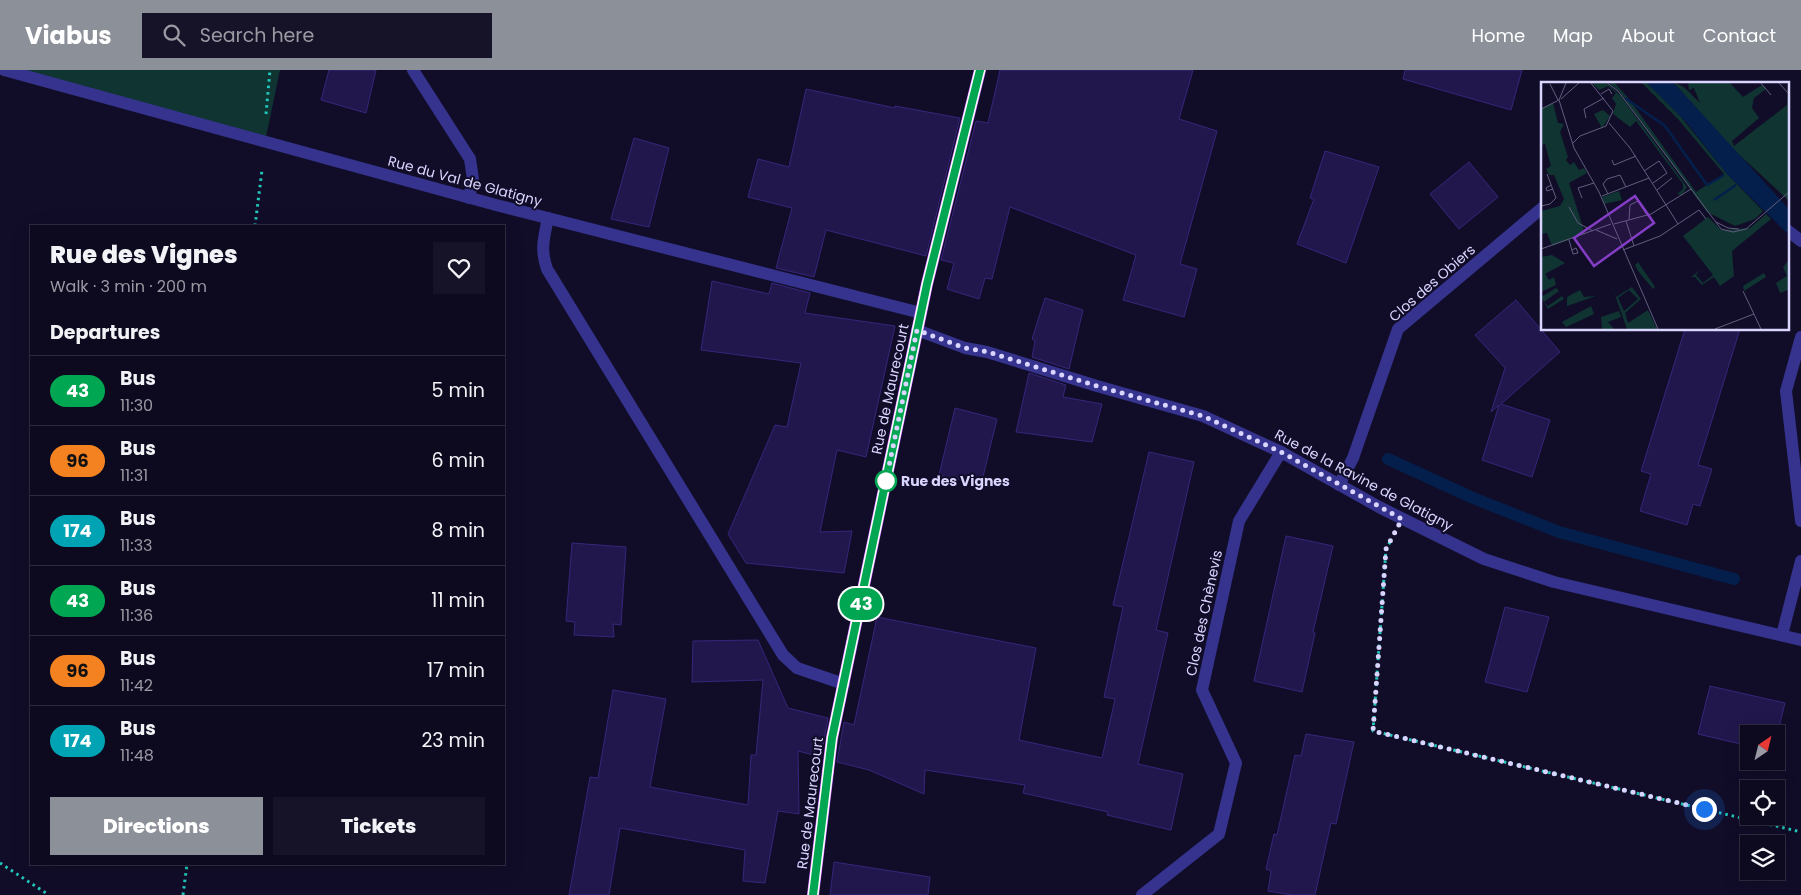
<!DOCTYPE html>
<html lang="en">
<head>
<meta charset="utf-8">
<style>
	body { margin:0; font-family:Poppins,sans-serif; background:#161328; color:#f1f3f6; height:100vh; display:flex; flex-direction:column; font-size:19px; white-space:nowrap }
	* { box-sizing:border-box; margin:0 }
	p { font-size:16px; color:#9a9aa4 }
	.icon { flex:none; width:28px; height:28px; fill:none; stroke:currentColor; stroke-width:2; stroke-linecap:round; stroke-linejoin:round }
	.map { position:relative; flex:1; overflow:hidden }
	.details { position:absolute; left:30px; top:155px; width:475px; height:640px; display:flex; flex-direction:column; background:#0d0a1f; border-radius:0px; box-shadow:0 5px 20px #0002,0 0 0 1px #2d2b3d }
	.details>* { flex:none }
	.badge { padding:0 10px; border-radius:16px; font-size:18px; line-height:32px }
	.needle { width:32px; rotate:35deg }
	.buttons { position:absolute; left:1740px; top:655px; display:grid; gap:10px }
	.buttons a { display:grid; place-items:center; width:45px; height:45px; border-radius:0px; background:#0d0a1f; box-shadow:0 5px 20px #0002,0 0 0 1px #2d2b3d; font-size:25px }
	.you { position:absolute; width:25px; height:25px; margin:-12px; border:4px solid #fff; border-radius:50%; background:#1a73e8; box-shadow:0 0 0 8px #1a73e833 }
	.map>.badge { position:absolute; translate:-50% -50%; box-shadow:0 0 0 2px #fff }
	h2 { padding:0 20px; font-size:19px; line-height:45px }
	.round { display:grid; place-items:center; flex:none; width:52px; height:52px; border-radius:0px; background:#161328 }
	.summary { display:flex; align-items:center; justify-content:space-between; height:85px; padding:0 20px }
	h1 { font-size:24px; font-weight:800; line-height:38px }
	.button { display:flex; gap:10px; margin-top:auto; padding:10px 20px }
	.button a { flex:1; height:58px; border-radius:0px; background:#8c9099; color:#fff; font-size:20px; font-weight:800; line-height:58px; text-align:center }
	.button a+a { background:#161328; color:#f1f3f6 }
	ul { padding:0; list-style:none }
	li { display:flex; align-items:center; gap:15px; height:70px; padding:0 20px; border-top:1px solid #2d2b3d }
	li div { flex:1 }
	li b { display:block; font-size:19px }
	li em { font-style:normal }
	li .badge { min-width:55px; font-weight:700; text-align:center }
	header { display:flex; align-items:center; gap:30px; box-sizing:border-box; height:70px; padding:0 25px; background:#8c9099; color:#fff }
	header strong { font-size:24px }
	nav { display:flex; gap:28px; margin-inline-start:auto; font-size:18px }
	.search { width:350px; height:45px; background:#161328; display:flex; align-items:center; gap:12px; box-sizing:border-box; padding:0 18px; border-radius:0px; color:#9a9aa4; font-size:19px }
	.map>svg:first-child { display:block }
</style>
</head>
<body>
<header>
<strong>Viabus</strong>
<div class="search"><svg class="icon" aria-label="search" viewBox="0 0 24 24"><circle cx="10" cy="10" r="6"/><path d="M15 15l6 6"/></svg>Search here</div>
<nav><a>Home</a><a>Map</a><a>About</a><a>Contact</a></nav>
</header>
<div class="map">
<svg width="1801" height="825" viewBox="0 0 1801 825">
	<rect width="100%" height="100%" fill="#110d29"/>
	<!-- green -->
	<polygon fill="#0f3432" points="9,0 280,0 265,72"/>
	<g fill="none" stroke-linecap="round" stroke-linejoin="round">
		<!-- stream -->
		<polyline stroke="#041f4b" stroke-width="12" points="1388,389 1473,428 1559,462 1734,509"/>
	</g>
	<!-- building -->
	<g fill="#21174c" stroke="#36267b">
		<polygon points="329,0 376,0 366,43 321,30"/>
		<polygon points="1000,0 1193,0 1179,49 1217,61 1180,194 1197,199 1184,247 1123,230 1136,185 1010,137 992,209 985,208 979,229 947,219 954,193 941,190 976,51 988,53"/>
		<polygon points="1405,0 1522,0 1511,40 1403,9"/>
		<polygon points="806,19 895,38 895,36 960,48 926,186 826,160 814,207 776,198 792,138 748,127 758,89 789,97"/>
		<polygon points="634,68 669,78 649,157 611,149"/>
		<polygon points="1325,81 1379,97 1346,193 1297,174 1314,129 1310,128"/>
		<polygon points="1469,92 1498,127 1459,159 1430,124"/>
		<polygon points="712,211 769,224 772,213 810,223 805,243 895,256 866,387 837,380 820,462 852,461 844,503 746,493 728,464 775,355 787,357 801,293 701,280"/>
		<polygon points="1045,228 1083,240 1069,299 1032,287 1035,271 1032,269"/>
		<polygon points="1516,230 1560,282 1501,334 1550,350 1532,407 1482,390 1499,335 1491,342 1505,298 1475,265"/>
		<polygon points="1685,259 1740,259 1698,395 1712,399 1700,436 1693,434 1687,455 1640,441 1651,404 1641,401"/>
		<polygon points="1029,303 1066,315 1063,327 1102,334 1092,372 1016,362"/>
		<polygon points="955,338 997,349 981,415 939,405"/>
		<polygon points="1149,382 1194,392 1156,560 1168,563 1138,694 1183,704 1171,760 1107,745 1108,742 1023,723 1025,715 925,700 924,724 869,700 837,692 844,652 854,655 877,547 1036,578 1019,670 1102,688 1115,629 1104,627 1123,537 1113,535"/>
		<polygon points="1286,466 1333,476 1313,562 1315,563 1302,622 1254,611"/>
		<polygon points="572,473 626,477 621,555 613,554 614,567 574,565 575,552 566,551"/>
		<polygon points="1505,537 1549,547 1527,622 1485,612"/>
		<polygon points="758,570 788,638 828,648 821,687 798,681 799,744 778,741 765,813 743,811 745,780 620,758 609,825 569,825 590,707 598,708 613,620 666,629 650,717 748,735 751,685 756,685 763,610 692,612 693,571"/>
		<polygon points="1710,616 1785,633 1776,670 1776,664 1749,664 1749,676 1698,664"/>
		<polygon points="1306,664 1354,672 1336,754 1331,753 1315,825 1292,825 1268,821 1271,801 1266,799 1274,764 1277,765 1295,685 1301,686"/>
		<polygon points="834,792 930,807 928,825 830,825"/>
	</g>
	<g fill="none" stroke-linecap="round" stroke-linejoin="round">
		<!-- path -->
		<g stroke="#22c6bb" stroke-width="3" stroke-dasharray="2.5 4" stroke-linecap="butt">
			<polyline points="266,44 270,0"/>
			<polyline points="255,156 262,100"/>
			<polyline points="1390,472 1386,479 1373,661 1801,762"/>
			<polyline points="0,793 49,825"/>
			<polyline points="183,825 187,794"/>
		</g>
		<!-- minor -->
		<g stroke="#35338d" stroke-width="12">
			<polyline points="4,0 496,135 921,243"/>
			<polyline points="413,0 470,89 473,109 469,128"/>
			<path d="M548 148C544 168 540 179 547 199L783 585 797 598 844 614"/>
			<polyline points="1787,160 1801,171"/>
			<polyline points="917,260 965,278 987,282 1097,316 1203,346 1281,382 1379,437 1484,489 1554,512 1801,570"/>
			<polyline points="1801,267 1786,321 1801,451"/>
			<polyline points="1339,415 1353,388 1398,259 1542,138"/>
			<polyline points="1782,565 1801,491"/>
			<polyline points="1142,825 1219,764 1236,693 1202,620 1239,451 1281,382"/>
		</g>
		<!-- major -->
		<polyline stroke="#c15cff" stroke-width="12" points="813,825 832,668 927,214 980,0"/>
	</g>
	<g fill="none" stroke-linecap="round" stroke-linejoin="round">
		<!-- line casing -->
		<g stroke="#fff" stroke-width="11">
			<polyline id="line" points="813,825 832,668 927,214 980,0"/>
		</g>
		<!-- line -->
		<use href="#line" stroke="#00a651" stroke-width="8"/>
		<!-- walk -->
		<polyline stroke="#d9d5ff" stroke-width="5" stroke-dasharray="0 9" points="886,411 917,260 965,278 988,282 1097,316 1203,346 1281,382 1402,449 1386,479 1373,661 1704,739"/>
	</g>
	<!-- markers -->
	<circle fill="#fff" stroke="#00a651" stroke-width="2.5" cx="886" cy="411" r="10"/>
	<g text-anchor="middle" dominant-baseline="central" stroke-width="4" stroke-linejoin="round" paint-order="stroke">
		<!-- street labels -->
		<g font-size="14" fill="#d9d5ff" stroke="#110d29">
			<text transform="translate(465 111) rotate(15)">Rue du Val de Glatigny</text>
			<text transform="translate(1432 213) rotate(-41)">Clos des Obiers</text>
			<text transform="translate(890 319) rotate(-78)">Rue de Maurecourt</text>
			<text transform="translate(1364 410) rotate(28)">Rue de la Ravine de Glatigny</text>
			<text transform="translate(1204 543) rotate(-78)">Clos des Chènevis</text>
			<text transform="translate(810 733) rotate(-83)">Rue de Maurecourt</text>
		</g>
		<!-- stop labels -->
		<g font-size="14" font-weight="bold" fill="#d9d5ff" stroke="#110d29" text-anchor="start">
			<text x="901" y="411">Rue des Vignes</text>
		</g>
	</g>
	<!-- overview -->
	<g transform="translate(1541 12)">
		<rect width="248" height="248" fill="#110d29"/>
		<path d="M50 0 64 1 68 3 79 13 146 105 141 113 136 112 142 107V102L95 39 89 45 72 32 75 22 71 16 75 11 67 4 58 8ZM67 0H73L88 17 155 110 183 92 137 37 100 0H105L139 34 186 92 222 129 214 137 194 144 166 130 77 8ZM132 0 143 5 159 21 153 6 148 8 147 0H188L202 15 221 3 225 7 213 16 211 26 218 36 191 59 193 64 246 23 247 8V118L191 66ZM12 21 17 41 23 42 19 50 27 75 25 78 29 83 33 80 38 88 43 86 46 91 28 101 44 152 11 164 6 151 0 152V129L19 124 23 117 13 93H8L5 87 10 84 4 62 0 63V27ZM62 28 69 34 61 46 53 32ZM78 109 81 118 63 122 61 115ZM225 132 230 137 191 169 193 194 179 204 173 195 161 203 154 195H150L159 188 155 193 162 201 172 193 142 154 167 135 180 148 209 146ZM11 173 24 181 4 192 8 198 13 195 15 203 0 210V175ZM247 179V208L239 211 235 201 246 194 242 185ZM97 180 114 205 112 207 97 189 94 183ZM223 191 225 195 203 209 202 204ZM69 199 75 215 91 205 100 217 84 231 87 241 107 228 116 247H86ZM88 208 97 217 83 229 77 216ZM15 206 18 209 3 220 7 224 21 214 23 217 7 227 0 215ZM39 208 43 215 55 214 26 224V215ZM50 224 53 232 25 245 21 240ZM78 229 80 235 67 240 73 247H61L60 235Z" fill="#0f3432" fill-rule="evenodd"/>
		<path d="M105 0H132L247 126V152L186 92 145 40Z" fill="#041f4b"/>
		<path fill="none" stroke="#041f4b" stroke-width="2.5" d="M84 16 124 44 166 103 183 93M173 118 195 103"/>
		<path fill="none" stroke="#615d7f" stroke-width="1" d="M65 0 77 9 180 147 192 150 205 147 248 110M219 0 230 13M237 0 248 12M25 1 18 18 33 66 58 110 117 247M9 2 17 18M60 12 68 7 71 12M20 17 39 0M0 27 18 18M45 36 43 27 63 16M68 41 89 66 137 142M32 61 39 54 65 44 72 29 49 0M71 78 73 83 95 74M103 89 118 79 122 85M112 101 126 91 122 85M10 103 5 106 6 109 12 107M116 108 131 96M67 112 62 102 66 97 79 93 85 105M61 114 108 96M41 116 37 106 53 101M0 124 9 122 15 116 6 92M28 125 37 141 52 149M88 138 89 123 97 119 106 133M85 139 93 164M175 140 187 146 198 147M73 142 110 132 150 107M55 148 76 157M28 158 32 172 37 171 35 166 31 168M0 167 70 142M82 168 119 154 158 128 165 137M202 209 220 247M174 247 213 232"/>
		<path fill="#843dc5" fill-opacity="0.15" stroke="#843dc5" stroke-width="2.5" d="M94 114 113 141 53 184 33 156Z"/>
		<rect width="248" height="248" fill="none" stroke="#d9d5ff" stroke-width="2.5"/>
	</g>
</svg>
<div class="buttons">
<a><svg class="needle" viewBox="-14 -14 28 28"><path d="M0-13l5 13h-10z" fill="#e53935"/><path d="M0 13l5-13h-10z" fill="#9a9aa4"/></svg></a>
<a><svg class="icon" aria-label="locate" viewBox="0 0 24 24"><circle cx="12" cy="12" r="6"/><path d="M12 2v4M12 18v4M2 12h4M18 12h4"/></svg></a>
<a><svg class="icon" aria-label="layers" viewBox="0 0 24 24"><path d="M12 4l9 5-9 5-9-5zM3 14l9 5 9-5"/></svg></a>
</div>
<div class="you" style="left:1704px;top:739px"></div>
<b class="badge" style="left:861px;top:534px;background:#00a651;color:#fff">43</b>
<section class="details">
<div class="summary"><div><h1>Rue des Vignes</h1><p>Walk · 3 min · 200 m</p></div><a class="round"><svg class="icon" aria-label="heart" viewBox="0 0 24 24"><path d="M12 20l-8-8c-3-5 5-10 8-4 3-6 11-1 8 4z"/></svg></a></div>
<h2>Departures</h2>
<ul>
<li><span class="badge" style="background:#00a651;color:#fff">43</span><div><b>Bus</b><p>11:30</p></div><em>5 min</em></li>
<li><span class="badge" style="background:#f58220;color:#111">96</span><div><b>Bus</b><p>11:31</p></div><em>6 min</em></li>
<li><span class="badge" style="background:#00a3b4;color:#fff">174</span><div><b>Bus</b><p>11:33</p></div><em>8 min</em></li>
<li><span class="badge" style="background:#00a651;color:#fff">43</span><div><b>Bus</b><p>11:36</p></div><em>11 min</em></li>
<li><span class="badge" style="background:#f58220;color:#111">96</span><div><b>Bus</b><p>11:42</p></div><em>17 min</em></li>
<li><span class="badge" style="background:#00a3b4;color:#fff">174</span><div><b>Bus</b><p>11:48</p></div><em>23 min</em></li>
</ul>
<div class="button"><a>Directions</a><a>Tickets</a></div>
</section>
</div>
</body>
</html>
